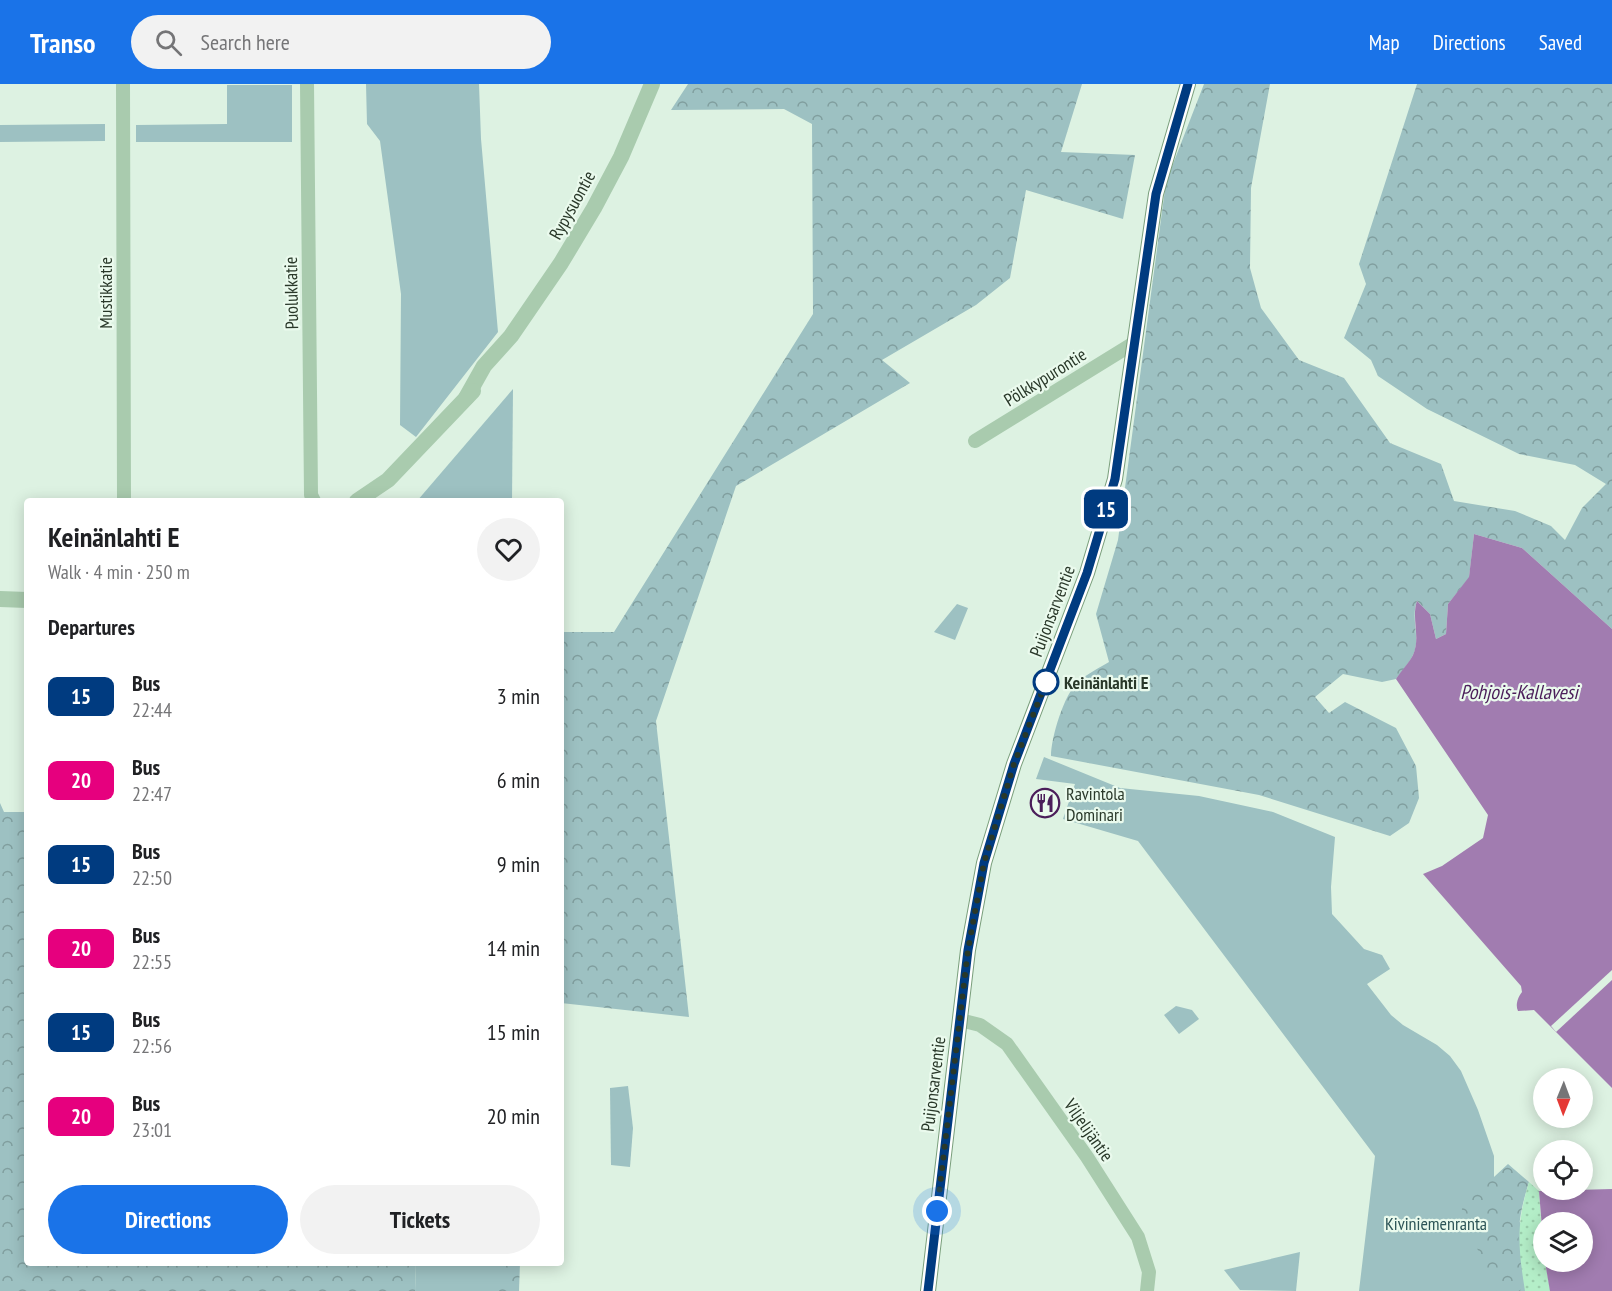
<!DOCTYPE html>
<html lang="en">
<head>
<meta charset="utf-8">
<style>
	body { margin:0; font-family:"PT Sans Narrow",sans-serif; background:#f2f2f2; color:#202124; height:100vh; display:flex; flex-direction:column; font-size:22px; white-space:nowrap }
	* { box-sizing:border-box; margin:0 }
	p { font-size:20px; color:#757577 }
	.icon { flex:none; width:33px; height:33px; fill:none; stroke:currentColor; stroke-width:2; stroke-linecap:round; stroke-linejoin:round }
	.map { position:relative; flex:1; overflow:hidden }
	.details { position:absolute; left:24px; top:414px; width:540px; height:768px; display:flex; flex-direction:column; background:#fff; border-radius:6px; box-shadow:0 3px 15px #0003 }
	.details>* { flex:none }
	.badge { padding:0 12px; border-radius:9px; font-size:21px; line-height:39px }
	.needle { width:39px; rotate:181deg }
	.tools { position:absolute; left:1533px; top:984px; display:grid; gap:12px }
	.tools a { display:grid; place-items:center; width:60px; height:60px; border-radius:50%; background:#fff; box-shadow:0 3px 15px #0003; font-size:30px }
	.you { position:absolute; width:30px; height:30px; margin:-15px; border:4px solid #fff; border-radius:50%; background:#1a73e8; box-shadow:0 0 0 9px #1a73e833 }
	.map>.badge { position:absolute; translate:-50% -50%; box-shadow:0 0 0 3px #fff }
	h2 { padding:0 24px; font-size:22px; line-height:54px }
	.round { display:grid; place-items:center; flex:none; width:63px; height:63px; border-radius:32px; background:#f2f2f2 }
	.head { display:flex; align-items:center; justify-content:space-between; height:102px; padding:0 24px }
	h1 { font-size:28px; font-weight:700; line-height:45px }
	.action { display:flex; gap:12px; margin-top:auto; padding:12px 24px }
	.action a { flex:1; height:69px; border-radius:36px; background:#1a73e8; color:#fff; font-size:24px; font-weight:700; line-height:69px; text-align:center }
	.action a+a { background:#f2f2f2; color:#202124 }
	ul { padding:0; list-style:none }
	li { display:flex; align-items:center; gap:18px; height:84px; padding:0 24px }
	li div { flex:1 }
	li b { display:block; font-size:22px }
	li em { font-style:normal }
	li .badge { min-width:66px; font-weight:700; text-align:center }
	header { display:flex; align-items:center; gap:36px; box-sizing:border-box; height:84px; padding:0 30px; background:#1a73e8; color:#fff }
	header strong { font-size:28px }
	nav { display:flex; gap:33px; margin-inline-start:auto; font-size:21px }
	.search { width:420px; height:54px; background:#f2f2f2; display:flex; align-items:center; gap:15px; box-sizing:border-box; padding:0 21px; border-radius:33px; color:#757577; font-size:22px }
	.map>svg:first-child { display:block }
</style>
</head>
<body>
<header>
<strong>Transo</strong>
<div class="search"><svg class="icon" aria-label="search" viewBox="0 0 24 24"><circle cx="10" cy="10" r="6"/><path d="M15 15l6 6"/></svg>Search here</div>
<nav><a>Map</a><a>Directions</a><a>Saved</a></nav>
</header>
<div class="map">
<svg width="1612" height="1207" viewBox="0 0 1612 1207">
	<defs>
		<pattern id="forest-crowns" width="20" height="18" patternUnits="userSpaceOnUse" patternTransform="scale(1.5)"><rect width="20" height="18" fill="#9dc1c2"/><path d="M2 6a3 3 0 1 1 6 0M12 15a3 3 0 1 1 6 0" fill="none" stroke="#809e9e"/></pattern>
		<pattern id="sand-dots" width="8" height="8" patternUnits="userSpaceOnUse" patternTransform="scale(1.5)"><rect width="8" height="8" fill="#b4eec8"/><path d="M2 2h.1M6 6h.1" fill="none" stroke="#9bcdac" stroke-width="1.8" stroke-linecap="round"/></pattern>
	</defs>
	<rect width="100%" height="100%" fill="#ddf2e2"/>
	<!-- green -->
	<g fill="#9dc1c2">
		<polygon points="366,0 479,0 481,55 498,248 416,353 400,341 401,210 380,57 367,40"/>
		<polygon points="227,1 292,1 292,58 136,58 136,41 227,40"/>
		<polygon points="105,40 105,57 0,58 0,41"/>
		<polygon points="513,305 512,417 417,417"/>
		<polygon points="957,520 968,524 955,556 934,548"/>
		<polygon points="1044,673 1120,704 1199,712 1273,728 1335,753 1331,803 1332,830 1364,865 1382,871 1390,885 1367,900 1391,931 1403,941 1437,961 1450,972 1461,987 1478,1026 1494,1072 1494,1104 1543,1169 1550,1207 1359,1207 1375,1072 1138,757 1063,735 1075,700 1036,695"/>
		<polygon points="1176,922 1192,926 1199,935 1179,950 1164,931"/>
		<polygon points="628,1002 633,1044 630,1083 611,1081 610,1004"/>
		<polygon points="1300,1168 1296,1207 1240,1206 1224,1186"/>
		<polygon points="416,1179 499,1179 499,1207 415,1207"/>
	</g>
	<!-- forest -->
	<g fill="url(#forest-crowns)">
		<polygon points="688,0 1082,0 1061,68 1135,71 1123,135 1026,106 1010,194 976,221 882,276 910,299 736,402 656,637 689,933 561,919 561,548 614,548 813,230 812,40 784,25 671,26"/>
		<path d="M1204 0H1270L1251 104 1250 184 1261 224 1299 276 1344 294 1390 359 1441 380 1454 417 1515 427 1551 442 1565 456 1582 424 1606 400 1575 381 1519 370 1427 325 1378 292 1371 276 1344 254 1366 200 1359 180 1417 0H1612V545L1522 464 1474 450 1469 494 1448 520 1446 550 1436 555 1430 530 1417 517C1411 533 1419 550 1415 566 1412 576 1402 587 1396 595L1382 598 1343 590 1315 613 1329 629 1345 618 1396 644 1416 682 1419 714 1409 739 1390 752 1259 711 1051 672C1051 654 1064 610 1078 598 1087 590 1099 584 1109 578L1096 530 1118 456 1166 98Z"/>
		<polygon points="0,719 4,728 27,728 27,1179 416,1179 415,1207 0,1207"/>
		<path d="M1508 1080 1529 1098C1521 1123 1516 1148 1520 1174 1521 1185 1526 1197 1520 1207H1497L1461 1130 1465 1111 1481 1105Z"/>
		<polygon points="499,1179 520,1179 519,1207 499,1207"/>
	</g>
	<!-- sand -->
	<path fill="url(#sand-dots)" d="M1529 1098 1539 1107 1544 1178H1545L1550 1207H1525C1518 1163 1516 1141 1529 1098Z"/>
	<!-- water -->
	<g fill="#a17cb0">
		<path d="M1474 450 1522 464 1612 545V1004L1534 926 1518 927C1515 921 1518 913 1522 908L1521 902 1423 790 1442 782 1483 754 1488 731 1396 595C1401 587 1409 579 1413 571 1421 554 1411 534 1417 517L1430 530 1436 555 1446 550 1448 520 1469 493Z"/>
		<polygon points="1612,1105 1612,1207 1550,1207 1545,1178 1582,1178 1582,1138 1544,1138 1543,1156 1539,1107"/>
	</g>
	<!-- pier -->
	<polygon fill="#ddf2e2" points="1612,886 1612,896 1556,948 1551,942"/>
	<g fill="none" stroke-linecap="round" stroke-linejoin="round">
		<!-- minor -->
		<g stroke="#a9cbae" stroke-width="14">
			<polyline points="123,0 124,417"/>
			<polyline points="307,0 311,411 314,417"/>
			<polyline points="975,357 1134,259"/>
			<polyline points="960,936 980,941 1007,960 1087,1073 1138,1153 1149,1188 1147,1207"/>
		</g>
		<!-- tertiary -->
		<g stroke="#a9cbae" stroke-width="16">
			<polyline points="466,314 484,282 511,252 561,179 594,124 621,73 652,0"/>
			<polyline points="357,417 388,396 473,307"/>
			<polyline points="0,515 27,516"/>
		</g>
		<!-- secondary -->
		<polyline stroke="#7a9f7c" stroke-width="16" points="928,1207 968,866 984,779 1014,680 1087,489 1115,395 1156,110 1188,0"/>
	</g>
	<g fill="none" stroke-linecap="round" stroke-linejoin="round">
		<!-- line casing -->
		<g stroke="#fff" stroke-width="14">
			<polyline id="line" points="928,1207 968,866 984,779 1014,680 1087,489 1115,395 1156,110 1188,0"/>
		</g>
		<!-- line -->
		<use href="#line" stroke="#003b80" stroke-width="9"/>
		<!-- walk -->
		<polyline stroke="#293829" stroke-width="6" stroke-dasharray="0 10.8" points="937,1127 968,866 984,779 1014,680 1046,598"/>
	</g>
	<!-- icons -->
	<defs>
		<g id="restaurant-ring" transform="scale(1.5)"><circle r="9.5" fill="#eafaed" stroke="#4b1e5a" stroke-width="1.5"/><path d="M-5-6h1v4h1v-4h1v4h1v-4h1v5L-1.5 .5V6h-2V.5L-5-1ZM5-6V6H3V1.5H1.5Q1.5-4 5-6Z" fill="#4b1e5a"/></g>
	</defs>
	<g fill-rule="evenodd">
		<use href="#restaurant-ring" x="1045" y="719"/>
	</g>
	<!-- markers -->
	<circle fill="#fff" stroke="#003b80" stroke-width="3" cx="1046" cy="598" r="12"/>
	<g text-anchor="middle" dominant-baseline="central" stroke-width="4.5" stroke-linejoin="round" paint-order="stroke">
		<!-- street labels -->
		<g font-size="18" fill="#293829" stroke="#eafaed">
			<text transform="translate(572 121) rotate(-61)">Rypysuontie</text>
			<text transform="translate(105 209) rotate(-90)">Mustikkatie</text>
			<text transform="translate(291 209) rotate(-91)">Puolukkatie</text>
			<text transform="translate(1045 293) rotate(-32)">Pölkkypurontie</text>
			<text transform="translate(1052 527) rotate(-69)">Puijonsarventie</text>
			<text transform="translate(933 1000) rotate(-83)">Puijonsarventie</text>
			<text transform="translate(1089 1046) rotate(55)">Viljelijäntie</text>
		</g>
		<!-- stop labels -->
		<g font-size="18" font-weight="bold" fill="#293829" stroke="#eafaed" text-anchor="start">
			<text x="1064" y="598">Keinänlahti E</text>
		</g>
		<!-- poi labels -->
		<g font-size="18" fill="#293829" stroke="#eafaed" text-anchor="start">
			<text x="1066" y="709">Ravintola<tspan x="1066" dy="21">Dominari</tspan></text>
		</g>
		<!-- park labels -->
		<g font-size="18" fill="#2c5456" stroke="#eafaed">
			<text x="1436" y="1139">Kiviniemenranta</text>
		</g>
		<!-- water labels -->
		<g font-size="20" font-style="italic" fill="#4b1e5a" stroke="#eafaed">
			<text x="1519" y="608">Pohjois-Kallavesi</text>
		</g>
	</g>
</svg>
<div class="tools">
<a><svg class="needle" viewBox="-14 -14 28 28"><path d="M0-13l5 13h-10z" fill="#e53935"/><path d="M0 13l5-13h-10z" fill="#757577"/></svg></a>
<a><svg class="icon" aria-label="locate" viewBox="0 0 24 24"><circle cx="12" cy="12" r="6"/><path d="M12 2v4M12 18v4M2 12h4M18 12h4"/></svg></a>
<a><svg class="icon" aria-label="layers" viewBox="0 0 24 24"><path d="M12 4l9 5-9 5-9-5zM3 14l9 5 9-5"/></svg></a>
</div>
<div class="you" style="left:937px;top:1127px"></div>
<b class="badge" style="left:1106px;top:425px;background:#003b80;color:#fff">15</b>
<section class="details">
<div class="head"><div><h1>Keinänlahti E</h1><p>Walk · 4 min · 250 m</p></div><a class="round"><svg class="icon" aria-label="heart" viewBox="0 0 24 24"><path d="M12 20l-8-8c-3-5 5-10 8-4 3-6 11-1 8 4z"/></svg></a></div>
<h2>Departures</h2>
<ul>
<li><span class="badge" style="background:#003b80;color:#fff">15</span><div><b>Bus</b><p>22:44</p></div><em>3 min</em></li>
<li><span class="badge" style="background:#e6007e;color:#fff">20</span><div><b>Bus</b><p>22:47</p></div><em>6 min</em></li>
<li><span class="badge" style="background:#003b80;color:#fff">15</span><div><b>Bus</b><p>22:50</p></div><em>9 min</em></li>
<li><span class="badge" style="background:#e6007e;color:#fff">20</span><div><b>Bus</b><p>22:55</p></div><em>14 min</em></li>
<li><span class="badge" style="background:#003b80;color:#fff">15</span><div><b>Bus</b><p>22:56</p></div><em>15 min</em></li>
<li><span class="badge" style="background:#e6007e;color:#fff">20</span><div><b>Bus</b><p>23:01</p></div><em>20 min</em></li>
</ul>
<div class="action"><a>Directions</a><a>Tickets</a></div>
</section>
</div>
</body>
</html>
